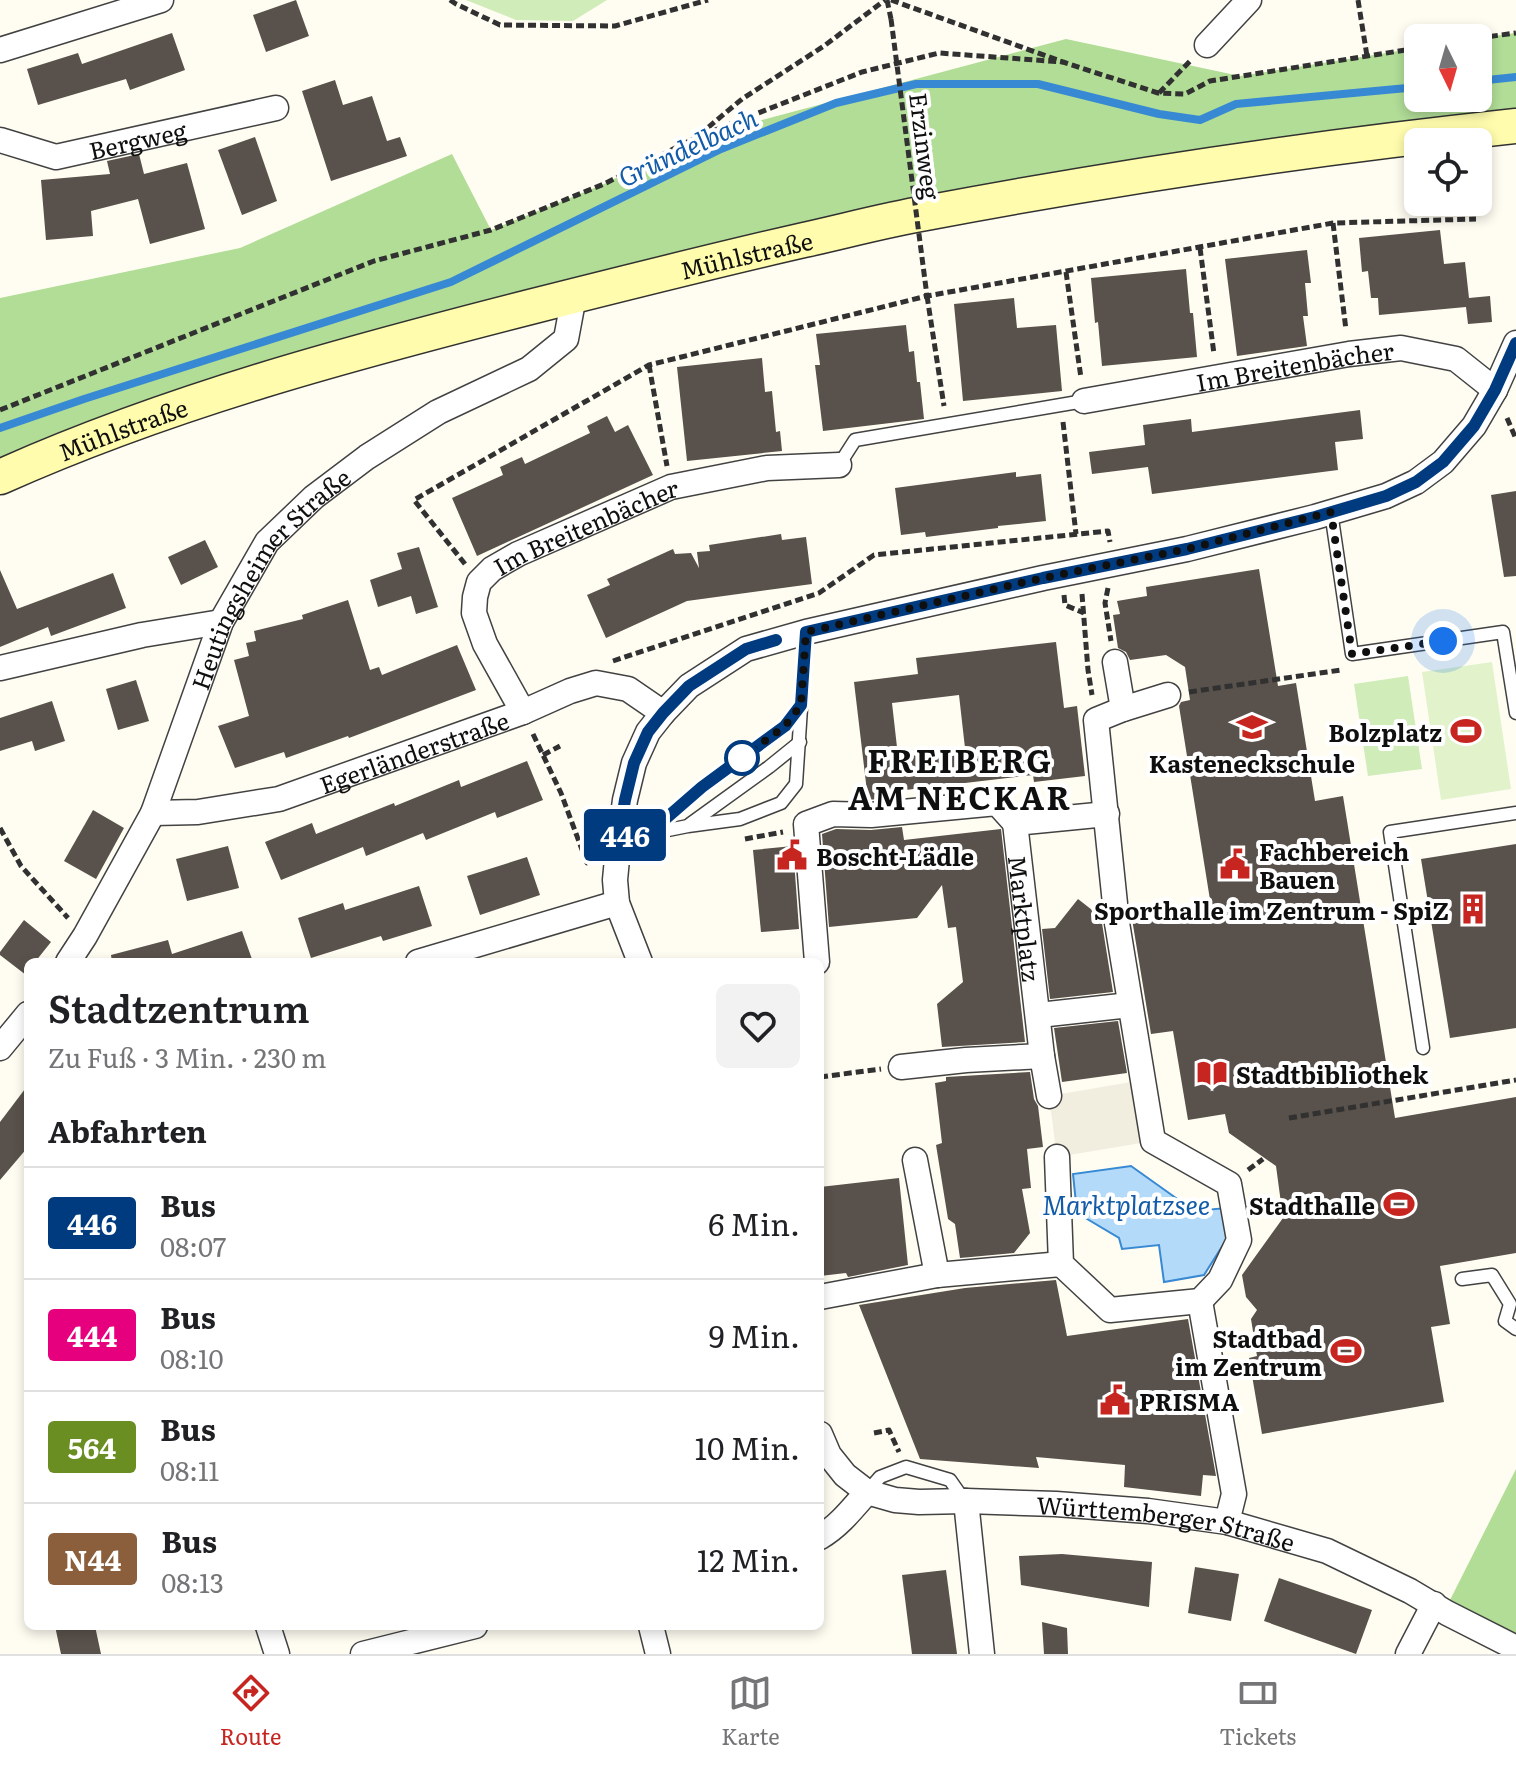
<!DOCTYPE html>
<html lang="de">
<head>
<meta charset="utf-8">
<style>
	body { margin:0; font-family:Literata,serif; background:#f2f2f2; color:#202124; height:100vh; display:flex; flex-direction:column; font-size:30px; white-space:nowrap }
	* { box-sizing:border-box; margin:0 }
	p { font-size:26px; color:#757577 }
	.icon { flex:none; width:44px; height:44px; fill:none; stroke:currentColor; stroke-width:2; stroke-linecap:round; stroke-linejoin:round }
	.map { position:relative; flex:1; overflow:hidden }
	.panel { position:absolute; left:24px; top:958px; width:800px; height:672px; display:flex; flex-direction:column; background:#fff; border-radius:12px; box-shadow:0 4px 12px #0003 }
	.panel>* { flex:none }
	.badge { padding:0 16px; border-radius:6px; font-size:28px; line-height:52px }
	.needle { width:52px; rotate:175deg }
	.tools { position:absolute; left:1404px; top:24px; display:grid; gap:16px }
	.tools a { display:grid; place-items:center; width:88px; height:88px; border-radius:12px; background:#fff; box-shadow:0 4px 12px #0003; font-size:40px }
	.you { position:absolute; width:40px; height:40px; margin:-20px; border:6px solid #fff; border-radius:50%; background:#1a73e8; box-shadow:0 0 0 12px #1a73e833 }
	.map>.badge { position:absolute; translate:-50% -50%; box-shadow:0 0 0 4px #fff }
	h2 { padding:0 24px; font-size:30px; line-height:72px }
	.round { display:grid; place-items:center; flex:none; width:84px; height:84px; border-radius:12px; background:#f2f2f2 }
	.headline { display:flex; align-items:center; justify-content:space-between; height:136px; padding:0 24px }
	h1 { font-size:38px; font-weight:600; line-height:60px }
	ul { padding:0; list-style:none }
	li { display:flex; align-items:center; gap:24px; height:112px; padding:0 24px; border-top:2px solid #e0e0e0 }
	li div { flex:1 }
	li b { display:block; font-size:30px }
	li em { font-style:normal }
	li .badge { min-width:88px; font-weight:700; text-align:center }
	.menu { display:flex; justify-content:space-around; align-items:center; height:112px; border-top:2px solid #e0e0e0; background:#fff; font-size:22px; color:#757577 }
	.menu a { display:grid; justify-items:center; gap:4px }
	.menu .current { color:#c72520 }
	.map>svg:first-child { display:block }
</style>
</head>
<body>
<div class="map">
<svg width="1516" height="1654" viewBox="0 0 1516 1654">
	<rect width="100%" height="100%" fill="#fffdf2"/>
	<!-- green -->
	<g fill="#cfecb9">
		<polygon points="466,0 607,0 573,21 516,20"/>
		<polygon points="1408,676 1422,769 1368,776 1354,684"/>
	</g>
	<!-- forest -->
	<g fill="#b1dd97">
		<polygon points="1516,33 1516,116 728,258 0,477 0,298 240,248 452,154 491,230 604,184 695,138 1066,39 1240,76 1418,48 1418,98 1478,98 1478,38"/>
		<polygon points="1516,1469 1516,1646 1445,1610"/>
	</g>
	<!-- pitch -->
	<polygon fill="#e2f3cb" points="1492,662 1511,789 1441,800 1422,672"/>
	<!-- plaza -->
	<polygon fill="#f1eddf" points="1143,1080 1153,1141 1057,1157 1049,1096"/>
	<!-- water -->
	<polygon fill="#b4daf9" stroke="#3889d3" stroke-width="2" points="1131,1166 1183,1203 1184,1212 1226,1208 1230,1234 1204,1275 1164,1282 1159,1245 1122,1249 1119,1238 1077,1213 1073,1174"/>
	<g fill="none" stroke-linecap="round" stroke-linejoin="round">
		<!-- stream -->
		<g stroke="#3889d3" stroke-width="8">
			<polyline points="1478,81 1516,77"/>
			<polyline points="0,428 84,399 451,282 721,149 836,103 916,84 1038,84 1159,114 1200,120 1236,104 1418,87"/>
		</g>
	</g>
	<!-- building -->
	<g fill="#59514b" fill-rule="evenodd">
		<polygon points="296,0 309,36 266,52 253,15"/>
		<polygon points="172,33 185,70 130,90 126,79 38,105 27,69 78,53 82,64"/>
		<polygon points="335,80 343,105 372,96 387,141 400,137 407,156 331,181 302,91"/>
		<polygon points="255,137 277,201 242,215 218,150"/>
		<polygon points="139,154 144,174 187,163 205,229 150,244 138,199 91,211 93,236 46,240 41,180 110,174 107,161"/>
		<polygon points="1440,230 1444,264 1465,262 1469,298 1490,296 1492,322 1468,324 1466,307 1379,315 1378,298 1371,298 1368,271 1362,272 1359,238"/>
		<polygon points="1307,250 1311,283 1305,283 1308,316 1303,316 1307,346 1237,356 1225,259"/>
		<polygon points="1186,269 1190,313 1193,313 1197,357 1102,366 1098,322 1095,323 1091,278"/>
		<polygon points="1014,298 1017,328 1056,325 1062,391 963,401 954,304"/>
		<polygon points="906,325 909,352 914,351 917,382 920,382 924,419 823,431 815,365 820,365 816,334"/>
		<polygon points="762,358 765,392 772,391 776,432 780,431 782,451 687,461 677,367"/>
		<polygon points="1360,410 1363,439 1335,442 1338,470 1152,494 1148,467 1092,474 1089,452 1145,445 1143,425 1191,419 1192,432"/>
		<polygon points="607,416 615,432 628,425 653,475 477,556 452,498 503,475 500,467 522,457 525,464 590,433 587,426"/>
		<polygon points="1016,472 1016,477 1041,474 1046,521 998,526 998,528 926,537 925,532 901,535 895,488"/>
		<polygon points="1516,491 1516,576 1504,577 1491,495"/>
		<polygon points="781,534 782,540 806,537 812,584 687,601 606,638 587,595 610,585 607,579 673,549 675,554 691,553 699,568 697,552 710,551 709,545"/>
		<polygon points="205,540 218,567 181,585 168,557"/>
		<polygon points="419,547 438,607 416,614 411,596 378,607 370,580 402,569 397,553"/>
		<polygon points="1259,569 1278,686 1296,683 1315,801 1343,796 1395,1118 1516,1097 1516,1253 1440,1266 1450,1324 1431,1327 1444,1402 1262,1434 1249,1358 1257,1356 1251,1319 1257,1310 1246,1297 1242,1275 1283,1218 1276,1166 1229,1133 1225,1114 1188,1120 1173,1031 1151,1034 1132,919 1211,906 1179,706 1181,702 1190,700 1185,667 1166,655 1130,660 1126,652 1118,648 1113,615 1120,614 1117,601 1147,596 1146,587"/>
		<polygon points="0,570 17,609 113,573 126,608 51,636 48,627 0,647"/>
		<polygon points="348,600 370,670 379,667 382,675 457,645 476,690 349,738 348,736 286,758 284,752 235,768 218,726 249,716 234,660 249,656 246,643 256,641 254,631 303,619 302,615"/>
		<path d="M1056 642 1064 708 1077 706 1085 776 1034 782 1033 775 897 791 898 797 868 800 854 682 918 674 916 658ZM959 695 965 748 898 756 892 703Z"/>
		<polygon points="136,680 149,721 118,730 106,689"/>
		<polygon points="52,701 65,741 35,751 32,741 0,751 0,718"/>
		<polygon points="527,761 543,800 497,818 495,812 426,840 423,833 366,856 363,847 281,880 265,842 312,823 316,834 394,803 395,806 459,780 461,787"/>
		<polygon points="93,810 124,828 96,879 64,861"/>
		<polygon points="902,827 904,840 1001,829 1025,1042 942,1047 937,1004 963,982 956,927 948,928 942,885 917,918 829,927 822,834 836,829 871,830"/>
		<polygon points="1516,844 1516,1028 1450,1038 1421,859"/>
		<polygon points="228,846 239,888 187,901 176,859"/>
		<polygon points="793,846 799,929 761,932 753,850"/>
		<polygon points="527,857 540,895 480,915 467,876"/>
		<polygon points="419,886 432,926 383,941 381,936 311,958 298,918 343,903 345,910"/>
		<polygon points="1078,899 1101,917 1113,992 1050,999 1042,929 1055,928"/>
		<polygon points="24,920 51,942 35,962 28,962 28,972 26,975 0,955 0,952"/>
		<polygon points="242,931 253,962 112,962 111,955 168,940 172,954"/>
		<polygon points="1118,1021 1127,1073 1062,1082 1054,1028"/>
		<polygon points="1030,1072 1034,1099 1038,1106 1043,1147 1027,1149 1031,1188 1022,1189 1030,1233 1014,1253 960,1258 955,1224 948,1219 936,1145 942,1143 935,1083 946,1081 946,1077"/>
		<polygon points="28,1085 28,1147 0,1180 0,1122"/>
		<polygon points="899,1178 908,1265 848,1277 846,1273 820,1276 820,1187"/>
		<polygon points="1056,1280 1067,1336 1188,1319 1216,1476 1203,1475 1201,1496 1124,1487 1125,1465 1036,1457 1039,1468 920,1459 859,1305 965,1288"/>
		<polygon points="1062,1554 1152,1562 1149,1607 1021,1585 1019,1556"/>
		<polygon points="1195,1567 1239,1574 1231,1621 1188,1613"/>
		<polygon points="946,1570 957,1654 912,1654 902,1575"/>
		<polygon points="1279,1578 1372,1610 1356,1654 1264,1621"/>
		<polygon points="1042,1622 1067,1628 1068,1654 1044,1654"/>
		<polygon points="55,1626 95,1626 101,1654 61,1654"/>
	</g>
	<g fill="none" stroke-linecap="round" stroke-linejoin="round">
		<!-- lane casing -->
		<g stroke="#424242" stroke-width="15">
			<g id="lane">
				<polyline points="839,465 855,440 1084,401"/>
				<polyline points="1331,512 1352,654 1503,632 1516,713"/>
				<polyline points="690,824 769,767 800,742"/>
				<polyline points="651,832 702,787 785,726 801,705"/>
				<polyline points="619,836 648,834 688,826 740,819 781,803 796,784 806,632"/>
				<polyline points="1423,1048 1390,832 1516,813"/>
				<polyline points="1462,1279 1492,1275 1510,1304 1505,1321 1516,1329"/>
				<polyline points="867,1492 880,1477 906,1467 950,1480 964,1500"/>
			</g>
		</g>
		<!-- street casing -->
		<g stroke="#424242" stroke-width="27">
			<g id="street">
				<polyline points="1207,45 1249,0"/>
				<polyline points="0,50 161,0"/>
				<path id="s1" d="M0 140 56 157 276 108"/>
				<path id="s2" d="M1084 401 1349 354 1401 348 1456 359 1495 390"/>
				<polyline points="1115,662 1123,709"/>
				<polyline points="0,668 142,635 221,622"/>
				<path id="s3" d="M523 712 485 644 474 613 475 597 479 582 492 569 518 554 671 487 767 468 839 465"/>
				<path id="s4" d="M153 813 198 812 279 799 523 712 570 691 596 683 628 689 663 713"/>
				<path id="s5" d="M1015 823 1042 1056 1049 1096"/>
				<path id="s6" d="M68 962 85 936 153 813 221 622 267 542 314 497 367 457 438 412 529 369 566 339 574 296"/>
				<polyline points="418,962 617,903"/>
				<polyline points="640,962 617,903 615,880 617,859 625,800 634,763 648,732 663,713 689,686 746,649 806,632 1043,578 1187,549 1315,517 1386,496 1416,482 1443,462 1474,426 1495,390 1516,343"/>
				<polyline points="817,962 806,824 833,814 871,815 997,803 1015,823 1107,814"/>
				<polyline points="1039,1015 1130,1005"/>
				<polyline points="0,1048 28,1014"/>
				<polyline points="901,1067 966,1060 1042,1056"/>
				<polyline points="1057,1157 1061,1264 1110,1310 1200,1301 1220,1280 1239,1240 1229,1184 1153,1141 1117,923 1096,720 1123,709 1168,695"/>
				<polyline points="915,1160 937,1275"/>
				<polyline points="820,1297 937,1275 1061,1264"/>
				<polyline points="1200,1301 1234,1494 1227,1522"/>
				<path id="s7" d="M820 1434 829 1455 845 1475 867 1492 895 1500 919 1502 966 1501 1056 1504 1148 1511 1227 1522 1327 1551 1410 1591 1447 1613 1516 1648"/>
				<polyline points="966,1501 982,1654"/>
				<path d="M820 1537C839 1526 853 1508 867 1492"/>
				<polyline points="268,1626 277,1654"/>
				<polyline points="651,1626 658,1654"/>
				<polyline points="363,1654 475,1626"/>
				<polyline points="1408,1654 1434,1604"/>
			</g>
		</g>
		<!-- secondary casing -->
		<g stroke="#313131" stroke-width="37">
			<g id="secondary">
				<path id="s8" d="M0 477C170 401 350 353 530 307 621 284 712 261 804 240 845 231 885 220 926 213 1122 176 1319 147 1516 126"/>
			</g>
		</g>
		<!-- path -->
		<g stroke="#313131" stroke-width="5" stroke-dasharray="8 4" stroke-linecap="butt">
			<polyline points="450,0 456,4 500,25 615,26 708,0"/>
			<polyline points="887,0 891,19"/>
			<polyline points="891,0 1063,62 1158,93 1185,94 1210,81 1418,48"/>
			<polyline points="1358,0 1367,56"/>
			<polyline points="1478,38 1516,33"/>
			<polyline points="1159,93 1191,60"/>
			<polyline points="699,135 742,99 824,46 885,0"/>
			<polyline points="1333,223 1346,330"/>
			<polyline points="1200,248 1214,354"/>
			<polyline points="1066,272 1081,378"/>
			<polyline points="927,296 944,406"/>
			<polyline points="649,365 667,466"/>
			<polyline points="0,410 374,261 491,230 604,184 695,138 862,72 939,53 1063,62"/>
			<polyline points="1507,418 1516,439"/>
			<polyline points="1063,422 1076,534"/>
			<polyline points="465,564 414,500 649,365 927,296 1333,223 1476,219"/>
			<polyline points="1108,588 1105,603 1111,641"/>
			<polyline points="1082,594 1088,670 1092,695"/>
			<polyline points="1064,595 1065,605 1084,613"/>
			<polyline points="613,661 819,593 874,555 1108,531 1110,542"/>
			<polyline points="1189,692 1341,670"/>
			<polyline points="533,734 561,793 587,863 593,862"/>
			<polyline points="543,755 560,746"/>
			<polyline points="0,828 21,866 68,918"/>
			<polyline points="745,839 783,832"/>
			<polyline points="820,1077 881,1069"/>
			<polyline points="1289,1118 1516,1080"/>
			<polyline points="1248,1170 1263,1159"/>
			<polyline points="874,1433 889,1430 899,1452"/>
		</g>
		<!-- lane -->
		<use href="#lane" stroke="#fff" stroke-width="12"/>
		<!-- street -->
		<use href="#street" stroke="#fff" stroke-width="24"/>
		<!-- secondary -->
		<use href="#secondary" stroke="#fffcad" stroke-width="34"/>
		<!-- path-bridge -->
		<polyline stroke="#313131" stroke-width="5" stroke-dasharray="8 4" stroke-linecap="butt" points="891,19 927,296"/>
	</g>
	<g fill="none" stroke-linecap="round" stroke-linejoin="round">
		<!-- line casing -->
		<g stroke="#fff" stroke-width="18">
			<polyline id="line" points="776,640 746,649 689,686 663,713 648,732 634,763 625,800 619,836 648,834 702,787 785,726 801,705 806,632 1043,578 1187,549 1315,517 1386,496 1416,482 1443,462 1474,426 1495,390 1516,343"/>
		</g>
		<!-- line -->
		<use href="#line" stroke="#003b80" stroke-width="12"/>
		<!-- walk -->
		<polyline stroke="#0f0f0f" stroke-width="8" stroke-dasharray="0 14.4" points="742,758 785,726 801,705 806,632 1043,578 1187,549 1331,512 1352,654 1443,641"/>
	</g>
	<!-- icons -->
	<defs>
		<g id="school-bare" transform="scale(2.4)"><path d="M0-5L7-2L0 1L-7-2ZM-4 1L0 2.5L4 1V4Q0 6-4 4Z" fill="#c72520" stroke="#fff" stroke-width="2.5" paint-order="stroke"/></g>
		<g id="stadium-bare" transform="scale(2.4)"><path d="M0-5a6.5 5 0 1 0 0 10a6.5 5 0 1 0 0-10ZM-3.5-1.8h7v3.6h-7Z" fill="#c72520" stroke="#fff" stroke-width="2.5" paint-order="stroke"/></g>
		<g id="civic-bare" transform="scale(2.4)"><path d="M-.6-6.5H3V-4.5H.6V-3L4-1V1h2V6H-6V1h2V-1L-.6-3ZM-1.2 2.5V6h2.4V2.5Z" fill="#c72520" stroke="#fff" stroke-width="2.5" paint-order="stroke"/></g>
		<g id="building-bare" transform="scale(2.4)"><path d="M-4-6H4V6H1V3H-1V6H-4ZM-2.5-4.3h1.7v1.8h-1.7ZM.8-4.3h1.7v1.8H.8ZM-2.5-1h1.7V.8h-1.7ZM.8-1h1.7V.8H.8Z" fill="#c72520" stroke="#fff" stroke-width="2.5" paint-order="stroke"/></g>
		<g id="library-bare" transform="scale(2.4)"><path d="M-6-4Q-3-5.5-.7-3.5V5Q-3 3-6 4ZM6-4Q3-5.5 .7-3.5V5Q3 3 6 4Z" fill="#c72520" stroke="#fff" stroke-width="2.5" paint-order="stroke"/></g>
	</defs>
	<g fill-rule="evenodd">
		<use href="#school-bare" x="1252" y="727"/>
		<use href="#stadium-bare" x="1466" y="731"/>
		<use href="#civic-bare" x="792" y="855"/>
		<use href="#civic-bare" x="1235" y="864"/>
		<use href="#building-bare" x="1473" y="909"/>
		<use href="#library-bare" x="1212" y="1073"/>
		<use href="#stadium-bare" x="1399" y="1204"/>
		<use href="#stadium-bare" x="1346" y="1351"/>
		<use href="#civic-bare" x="1115" y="1400"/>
	</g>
	<!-- markers -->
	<circle fill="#fff" stroke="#003b80" stroke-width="4" cx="742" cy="758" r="16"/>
	<g text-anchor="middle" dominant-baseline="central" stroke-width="8" stroke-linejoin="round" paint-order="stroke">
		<!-- street labels -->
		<g font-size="24" fill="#0f0f0f" stroke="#fff">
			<text stroke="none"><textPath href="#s1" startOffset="142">Bergweg</textPath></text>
			<text transform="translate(926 146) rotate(83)">Erzinweg</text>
			<text stroke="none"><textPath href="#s8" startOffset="780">Mühlstraße</textPath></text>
			<text stroke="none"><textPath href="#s2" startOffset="214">Im Breitenbächer</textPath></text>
			<text stroke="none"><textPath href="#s8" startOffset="132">Mühlstraße</textPath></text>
			<text stroke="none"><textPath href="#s3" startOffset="264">Im Breitenbächer</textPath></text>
			<text stroke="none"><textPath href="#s6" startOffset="438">Heutingsheimer Straße</textPath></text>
			<text stroke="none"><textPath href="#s4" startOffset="270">Egerländerstraße</textPath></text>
			<text stroke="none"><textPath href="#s5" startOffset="96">Marktplatz</textPath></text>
			<text stroke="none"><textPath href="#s7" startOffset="378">Württemberger Straße</textPath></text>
		</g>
		<!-- poi labels -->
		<g font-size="24" font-weight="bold" fill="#0f0f0f" stroke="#fff" text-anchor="end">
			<text x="1442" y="731">Bolzplatz</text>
			<text x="1252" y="762" text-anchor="middle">Kasteneckschule</text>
			<text x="1259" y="850" text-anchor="start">Fachbereich<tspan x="1259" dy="28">Bauen</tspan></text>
			<text x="816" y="855" text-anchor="start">Boscht-Lädle</text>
			<text x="1449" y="909">Sporthalle im Zentrum - SpiZ</text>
			<text x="1236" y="1073" text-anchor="start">Stadtbibliothek</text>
			<text x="1375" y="1204">Stadthalle</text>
			<text x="1322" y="1337">Stadtbad<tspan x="1322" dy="28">im Zentrum</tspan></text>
			<text x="1139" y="1400" text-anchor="start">PRISMA</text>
		</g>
		<!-- water labels -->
		<g font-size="26" font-style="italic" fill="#125ba8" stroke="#fff">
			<text transform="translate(687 146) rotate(-25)">Gründelbach</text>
			<text x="1126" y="1203">Marktplatzsee</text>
		</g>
		<!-- district labels -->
		<g font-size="32" font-weight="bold" letter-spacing="2" fill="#0f0f0f" stroke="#fff">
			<text x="960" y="759">FREIBERG<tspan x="960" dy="37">AM NECKAR</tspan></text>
		</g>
	</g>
</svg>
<div class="tools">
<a><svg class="needle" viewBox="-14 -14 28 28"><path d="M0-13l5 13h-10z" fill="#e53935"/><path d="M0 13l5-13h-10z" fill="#757577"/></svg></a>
<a><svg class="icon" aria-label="locate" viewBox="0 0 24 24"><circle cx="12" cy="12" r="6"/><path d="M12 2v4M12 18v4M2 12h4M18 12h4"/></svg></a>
</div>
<div class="you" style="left:1443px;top:641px"></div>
<b class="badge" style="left:625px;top:835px;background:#003b80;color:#fff">446</b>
<section class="panel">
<div class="headline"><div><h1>Stadtzentrum</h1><p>Zu Fuß · 3 Min. · 230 m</p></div><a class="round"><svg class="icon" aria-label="heart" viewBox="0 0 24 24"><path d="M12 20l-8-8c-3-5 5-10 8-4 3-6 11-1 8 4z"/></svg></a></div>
<h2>Abfahrten</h2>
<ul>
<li><span class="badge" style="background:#003b80;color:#fff">446</span><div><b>Bus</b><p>08:07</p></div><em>6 Min.</em></li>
<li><span class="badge" style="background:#e6007e;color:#fff">444</span><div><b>Bus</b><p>08:10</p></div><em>9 Min.</em></li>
<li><span class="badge" style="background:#6b8e23;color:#fff">564</span><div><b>Bus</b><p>08:11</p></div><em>10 Min.</em></li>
<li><span class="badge" style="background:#8b5e3c;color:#fff">N44</span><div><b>Bus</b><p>08:13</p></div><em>12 Min.</em></li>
</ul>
</section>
</div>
<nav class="menu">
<a class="current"><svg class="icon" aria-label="directions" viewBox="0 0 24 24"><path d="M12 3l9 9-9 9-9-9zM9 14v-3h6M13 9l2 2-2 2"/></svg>Route</a>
<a><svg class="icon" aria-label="map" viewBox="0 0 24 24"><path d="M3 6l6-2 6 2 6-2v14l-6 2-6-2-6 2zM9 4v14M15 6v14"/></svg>Karte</a>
<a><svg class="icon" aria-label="tickets" viewBox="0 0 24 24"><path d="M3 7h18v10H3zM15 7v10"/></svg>Tickets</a>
</nav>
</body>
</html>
